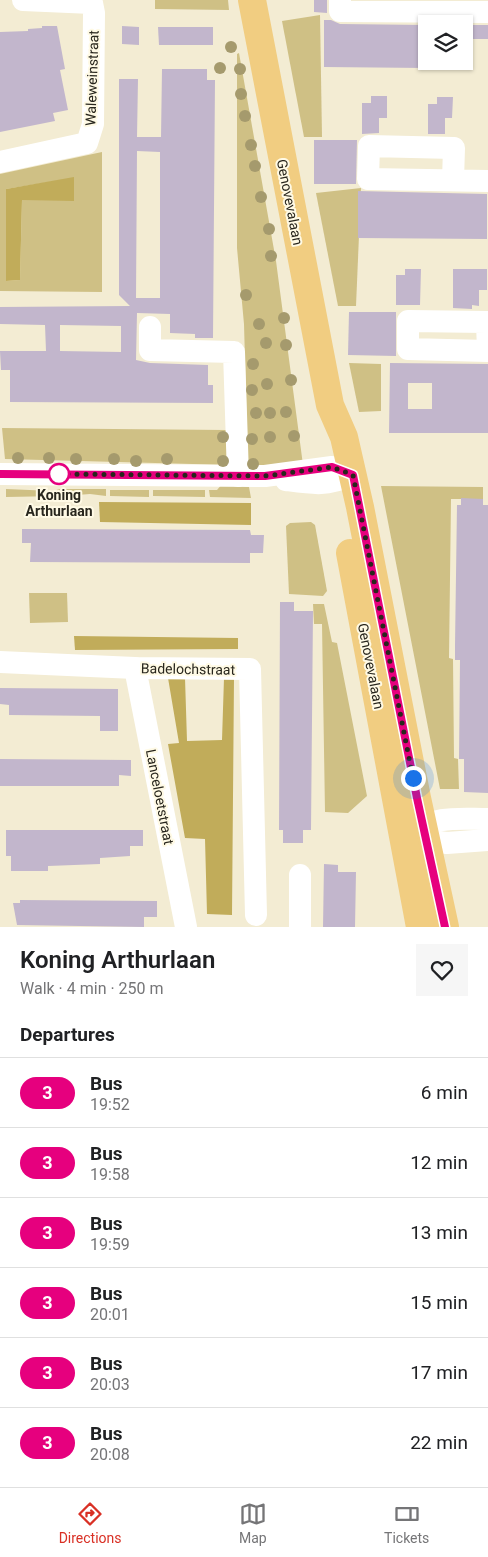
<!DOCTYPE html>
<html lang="en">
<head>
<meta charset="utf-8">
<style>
	body { margin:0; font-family:Roboto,sans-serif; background:#f6f6f6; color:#202124; height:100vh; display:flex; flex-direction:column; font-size:19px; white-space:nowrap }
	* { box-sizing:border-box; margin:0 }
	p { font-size:16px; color:#757577 }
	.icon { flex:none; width:28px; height:28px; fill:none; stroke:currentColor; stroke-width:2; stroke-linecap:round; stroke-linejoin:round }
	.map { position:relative; height:927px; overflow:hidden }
	.sheet { display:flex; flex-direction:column; background:#fff; flex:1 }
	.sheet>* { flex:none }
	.badge { padding:0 10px; border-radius:16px; font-size:18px; line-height:32px }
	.tools { position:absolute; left:418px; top:15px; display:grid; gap:10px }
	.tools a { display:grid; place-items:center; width:55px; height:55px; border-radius:0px; background:#fff; box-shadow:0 1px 4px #0004; font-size:25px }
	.you { position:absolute; width:25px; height:25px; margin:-12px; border:4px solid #fff; border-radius:50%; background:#1a73e8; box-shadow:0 0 0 8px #1a73e833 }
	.map>.badge { position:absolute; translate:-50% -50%; box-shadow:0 0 0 2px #fff }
	h2 { padding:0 20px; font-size:19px; line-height:45px }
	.round { display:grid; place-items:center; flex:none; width:52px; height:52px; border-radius:0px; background:#f6f6f6 }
	.head { display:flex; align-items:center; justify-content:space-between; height:85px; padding:0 20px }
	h1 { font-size:24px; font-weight:600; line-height:38px }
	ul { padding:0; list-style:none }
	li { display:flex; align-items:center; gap:15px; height:70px; padding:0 20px; border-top:1px solid #e0e0e0 }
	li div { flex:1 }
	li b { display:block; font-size:19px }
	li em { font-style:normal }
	li .badge { min-width:55px; font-weight:700; text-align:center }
	.dock { display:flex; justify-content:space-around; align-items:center; height:70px; border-top:1px solid #e0e0e0; background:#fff; font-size:14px; color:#757577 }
	.dock a { display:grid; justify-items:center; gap:2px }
	.dock .current { color:#d93025 }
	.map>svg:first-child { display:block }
</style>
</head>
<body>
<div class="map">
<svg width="488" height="927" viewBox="0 0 488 927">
	<rect width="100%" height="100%" fill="#f3ecd3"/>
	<!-- green -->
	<g fill="#cfc085" fill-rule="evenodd">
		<polygon points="155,0 228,0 229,10 155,9"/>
		<polygon points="320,15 322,137 304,137 282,21"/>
		<polygon points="239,53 276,261 303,465 248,468 244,324 237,248 237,54"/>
		<path d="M102 152V292L0 291V174ZM74 178V200H22L20 280 6 281V189Z"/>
		<polygon points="361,188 356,306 338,306 316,193"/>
		<polygon points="349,363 381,364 381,411 359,412"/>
		<polygon points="2,428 226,430 230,465 5,459"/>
		<polygon points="223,483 249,487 251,498 210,497 209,490 217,490"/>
		<polygon points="381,486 483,487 483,499 451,499 449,658 453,659 454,758 458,759 459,789 440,789"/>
		<polygon points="6,489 53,491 60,489 60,496 6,497"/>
		<polygon points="64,489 106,489 106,496 90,494 64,496"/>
		<polygon points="110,490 149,490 149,497 110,496"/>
		<polygon points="153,490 205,490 205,497 153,496"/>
		<polygon points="311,522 315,525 327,591 323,596 289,594 286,526 290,523"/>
		<polygon points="29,593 67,593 68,622 30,623"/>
		<polygon points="313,604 324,604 332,642 337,643 367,796 348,813 325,812 322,624 314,624"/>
	</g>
	<!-- forest -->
	<g fill="#c1ac5a">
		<polygon points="74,177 74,201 22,200 20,280 6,281 6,189"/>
		<polygon points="99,502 251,503 251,525 100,522"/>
		<polygon points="74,636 238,638 238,649 75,650"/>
		<polygon points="168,678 185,678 187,741 222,740 224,678 234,678 232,915 207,914 205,839 185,838 168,744 179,743"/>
	</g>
	<!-- building -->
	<g fill="#c2b6cc" fill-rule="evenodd">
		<polygon points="314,0 327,0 327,13 314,12"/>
		<polygon points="324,20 331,20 340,24 426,25 426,68 324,67"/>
		<rect x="464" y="25" width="24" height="14"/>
		<polygon points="42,26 57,26 65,69 60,70 68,110 53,113 55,121 0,132 0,32 28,31 28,29 42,28"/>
		<polygon points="122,26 139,27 139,45 122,44"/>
		<polygon points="158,27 213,27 213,45 159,45"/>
		<path d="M162 69H207V80H215L213 338H195V334L170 333V314L137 313 136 360 150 363 208 365V385H213V403L10 402V370H1L0 351H46L45 325 0 324V307L130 306 119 295V79H138L137 137H161ZM137 151 160 152V298H136ZM60 325 121 326V352L60 351Z"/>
		<polygon points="371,96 387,96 387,118 379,118 379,133 362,134 362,103 371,103"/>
		<polygon points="437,97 453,97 452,118 445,118 445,134 428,134 428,104 437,104"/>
		<polygon points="314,140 357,140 356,184 314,184"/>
		<polygon points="358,191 487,194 487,239 358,238"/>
		<polygon points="405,269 421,269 420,305 396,305 396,275 405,275"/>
		<polygon points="453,269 487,269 487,290 479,290 479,306 472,305 472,309 453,308"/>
		<polygon points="349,312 396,312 396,356 348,355"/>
		<path d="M390 363 488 364V433H389ZM408 383H432V409H408Z"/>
		<polygon points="461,498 483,499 483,505 488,505 488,793 464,792 464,759 459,759 460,660 455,660 455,646 457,505 461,505"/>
		<polygon points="22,529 250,530 251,535 264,535 263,553 250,553 250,563 30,562 31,543 22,543"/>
		<polygon points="280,602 294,602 294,611 313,611 311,830 303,830 303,843 283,843 283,830 279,830"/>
		<polygon points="0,688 118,689 118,731 100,731 100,716 9,715 9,705 0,704"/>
		<polygon points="0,759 131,760 131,776 119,775 119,786 0,786"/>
		<polygon points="6,830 143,830 143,846 130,846 130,856 100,858 100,864 48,866 48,871 11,871 11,856 6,856"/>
		<polygon points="324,864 338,865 338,872 356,872 355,927 323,927"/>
		<polygon points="20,900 157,901 157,917 144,917 144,927 17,925 13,903 20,903"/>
	</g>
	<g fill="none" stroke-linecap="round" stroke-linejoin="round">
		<!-- minor -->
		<g stroke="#fff" stroke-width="22">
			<polyline points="340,0 340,11 488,12"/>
			<polyline points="0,162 87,143 93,124 94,13 92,3 23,0"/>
			<polyline points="453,180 454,148 369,146 368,179 488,181"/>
			<polygon points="408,321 487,322 488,351 408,349"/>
			<polyline points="150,327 150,350 234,352 238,476"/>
			<polyline points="0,474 265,476 332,467 353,475"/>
			<path d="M286 480C315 484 325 486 353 475"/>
			<polyline points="0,662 135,668 250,669 256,915"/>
			<polyline points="135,668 186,927"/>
			<path d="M410 834C436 815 458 819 488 819"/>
			<polyline points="412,839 447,843 488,840"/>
			<polyline points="300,875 300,927"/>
		</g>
		<!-- major -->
		<g stroke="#f1cd81" stroke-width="28">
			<polyline points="252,0 330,405 344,437 360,507 417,798 445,927"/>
			<polyline points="350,553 420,927"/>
		</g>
	</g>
	<!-- trees -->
	<g fill="#a59a6d">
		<circle cx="231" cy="47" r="6"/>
		<circle cx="220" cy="68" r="6"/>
		<circle cx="240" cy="69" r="6"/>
		<circle cx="241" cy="94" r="6"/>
		<circle cx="245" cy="116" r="6"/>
		<circle cx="251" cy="145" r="6"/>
		<circle cx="255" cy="166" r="6"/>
		<circle cx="261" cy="197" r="6"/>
		<circle cx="269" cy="229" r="6"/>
		<circle cx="271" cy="256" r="6"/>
		<circle cx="246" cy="295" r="6"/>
		<circle cx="284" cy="318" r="6"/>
		<circle cx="259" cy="324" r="6"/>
		<circle cx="266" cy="343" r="6"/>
		<circle cx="286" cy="345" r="6"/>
		<circle cx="253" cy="364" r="6"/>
		<circle cx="291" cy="380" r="6"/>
		<circle cx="267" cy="384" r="6"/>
		<circle cx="252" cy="390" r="6"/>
		<circle cx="286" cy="412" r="6"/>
		<circle cx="256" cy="413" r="6"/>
		<circle cx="270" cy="413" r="6"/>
		<circle cx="294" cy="436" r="6"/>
		<circle cx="223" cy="437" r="6"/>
		<circle cx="270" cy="437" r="6"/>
		<circle cx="252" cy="439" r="6"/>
		<circle cx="18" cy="458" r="6"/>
		<circle cx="49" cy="458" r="6"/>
		<circle cx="76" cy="459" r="6"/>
		<circle cx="114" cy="459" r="6"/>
		<circle cx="167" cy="459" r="6"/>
		<circle cx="136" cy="461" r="6"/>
		<circle cx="223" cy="461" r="6"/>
		<circle cx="253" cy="464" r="6"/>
	</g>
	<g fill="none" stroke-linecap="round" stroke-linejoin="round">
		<!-- line casing -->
		<g stroke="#fff" stroke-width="11">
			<polyline id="line" points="0,474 265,476 332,467 353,475 417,798 445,927"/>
		</g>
		<!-- line -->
		<use href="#line" stroke="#e6007e" stroke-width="8"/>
		<!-- walk -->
		<polyline stroke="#28261d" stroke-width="5" stroke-dasharray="0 9" points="59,474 265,476 332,467 353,475 413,778"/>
	</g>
	<!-- markers -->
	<circle fill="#fff" stroke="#e6007e" stroke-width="2.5" cx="59" cy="474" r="10"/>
	<g text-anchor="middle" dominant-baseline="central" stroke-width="4" stroke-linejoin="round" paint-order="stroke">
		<!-- street labels -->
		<g font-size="14" fill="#28261d" stroke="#fffae5">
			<text transform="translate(92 78) rotate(-88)">Waleweinstraat</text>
			<text transform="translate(290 202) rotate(79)">Genovevalaan</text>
			<text transform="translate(371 666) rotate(79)">Genovevalaan</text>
			<text transform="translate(188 669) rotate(1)">Badelochstraat</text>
			<text transform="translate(160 797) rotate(79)">Lanceloetstraat</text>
		</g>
		<!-- stop labels -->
		<g font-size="14" font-weight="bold" fill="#28261d" stroke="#fffae5">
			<text x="59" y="495">Koning<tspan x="59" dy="16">Arthurlaan</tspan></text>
		</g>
	</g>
</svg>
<div class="tools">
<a><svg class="icon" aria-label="layers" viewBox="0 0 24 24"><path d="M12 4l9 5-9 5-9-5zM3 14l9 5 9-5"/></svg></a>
</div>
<div class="you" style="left:413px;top:778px"></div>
</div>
<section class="sheet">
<div class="head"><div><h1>Koning Arthurlaan</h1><p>Walk · 4 min · 250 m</p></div><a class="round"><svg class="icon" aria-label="heart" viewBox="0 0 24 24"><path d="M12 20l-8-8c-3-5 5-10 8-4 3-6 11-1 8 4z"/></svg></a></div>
<h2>Departures</h2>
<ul>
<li><span class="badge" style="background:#e6007e;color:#fff">3</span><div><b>Bus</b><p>19:52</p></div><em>6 min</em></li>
<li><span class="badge" style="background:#e6007e;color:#fff">3</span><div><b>Bus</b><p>19:58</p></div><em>12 min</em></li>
<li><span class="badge" style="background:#e6007e;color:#fff">3</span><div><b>Bus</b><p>19:59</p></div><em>13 min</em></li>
<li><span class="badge" style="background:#e6007e;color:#fff">3</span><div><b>Bus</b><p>20:01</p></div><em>15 min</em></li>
<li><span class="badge" style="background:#e6007e;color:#fff">3</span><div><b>Bus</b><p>20:03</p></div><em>17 min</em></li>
<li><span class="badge" style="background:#e6007e;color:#fff">3</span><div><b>Bus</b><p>20:08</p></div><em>22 min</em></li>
</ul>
</section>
<nav class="dock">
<a class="current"><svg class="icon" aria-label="directions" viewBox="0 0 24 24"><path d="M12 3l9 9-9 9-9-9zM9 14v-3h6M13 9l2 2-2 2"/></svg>Directions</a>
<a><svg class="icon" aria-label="map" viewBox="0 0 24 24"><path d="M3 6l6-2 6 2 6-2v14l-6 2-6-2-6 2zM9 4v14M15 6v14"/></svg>Map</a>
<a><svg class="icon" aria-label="tickets" viewBox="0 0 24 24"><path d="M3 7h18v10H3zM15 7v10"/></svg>Tickets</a>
</nav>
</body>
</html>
